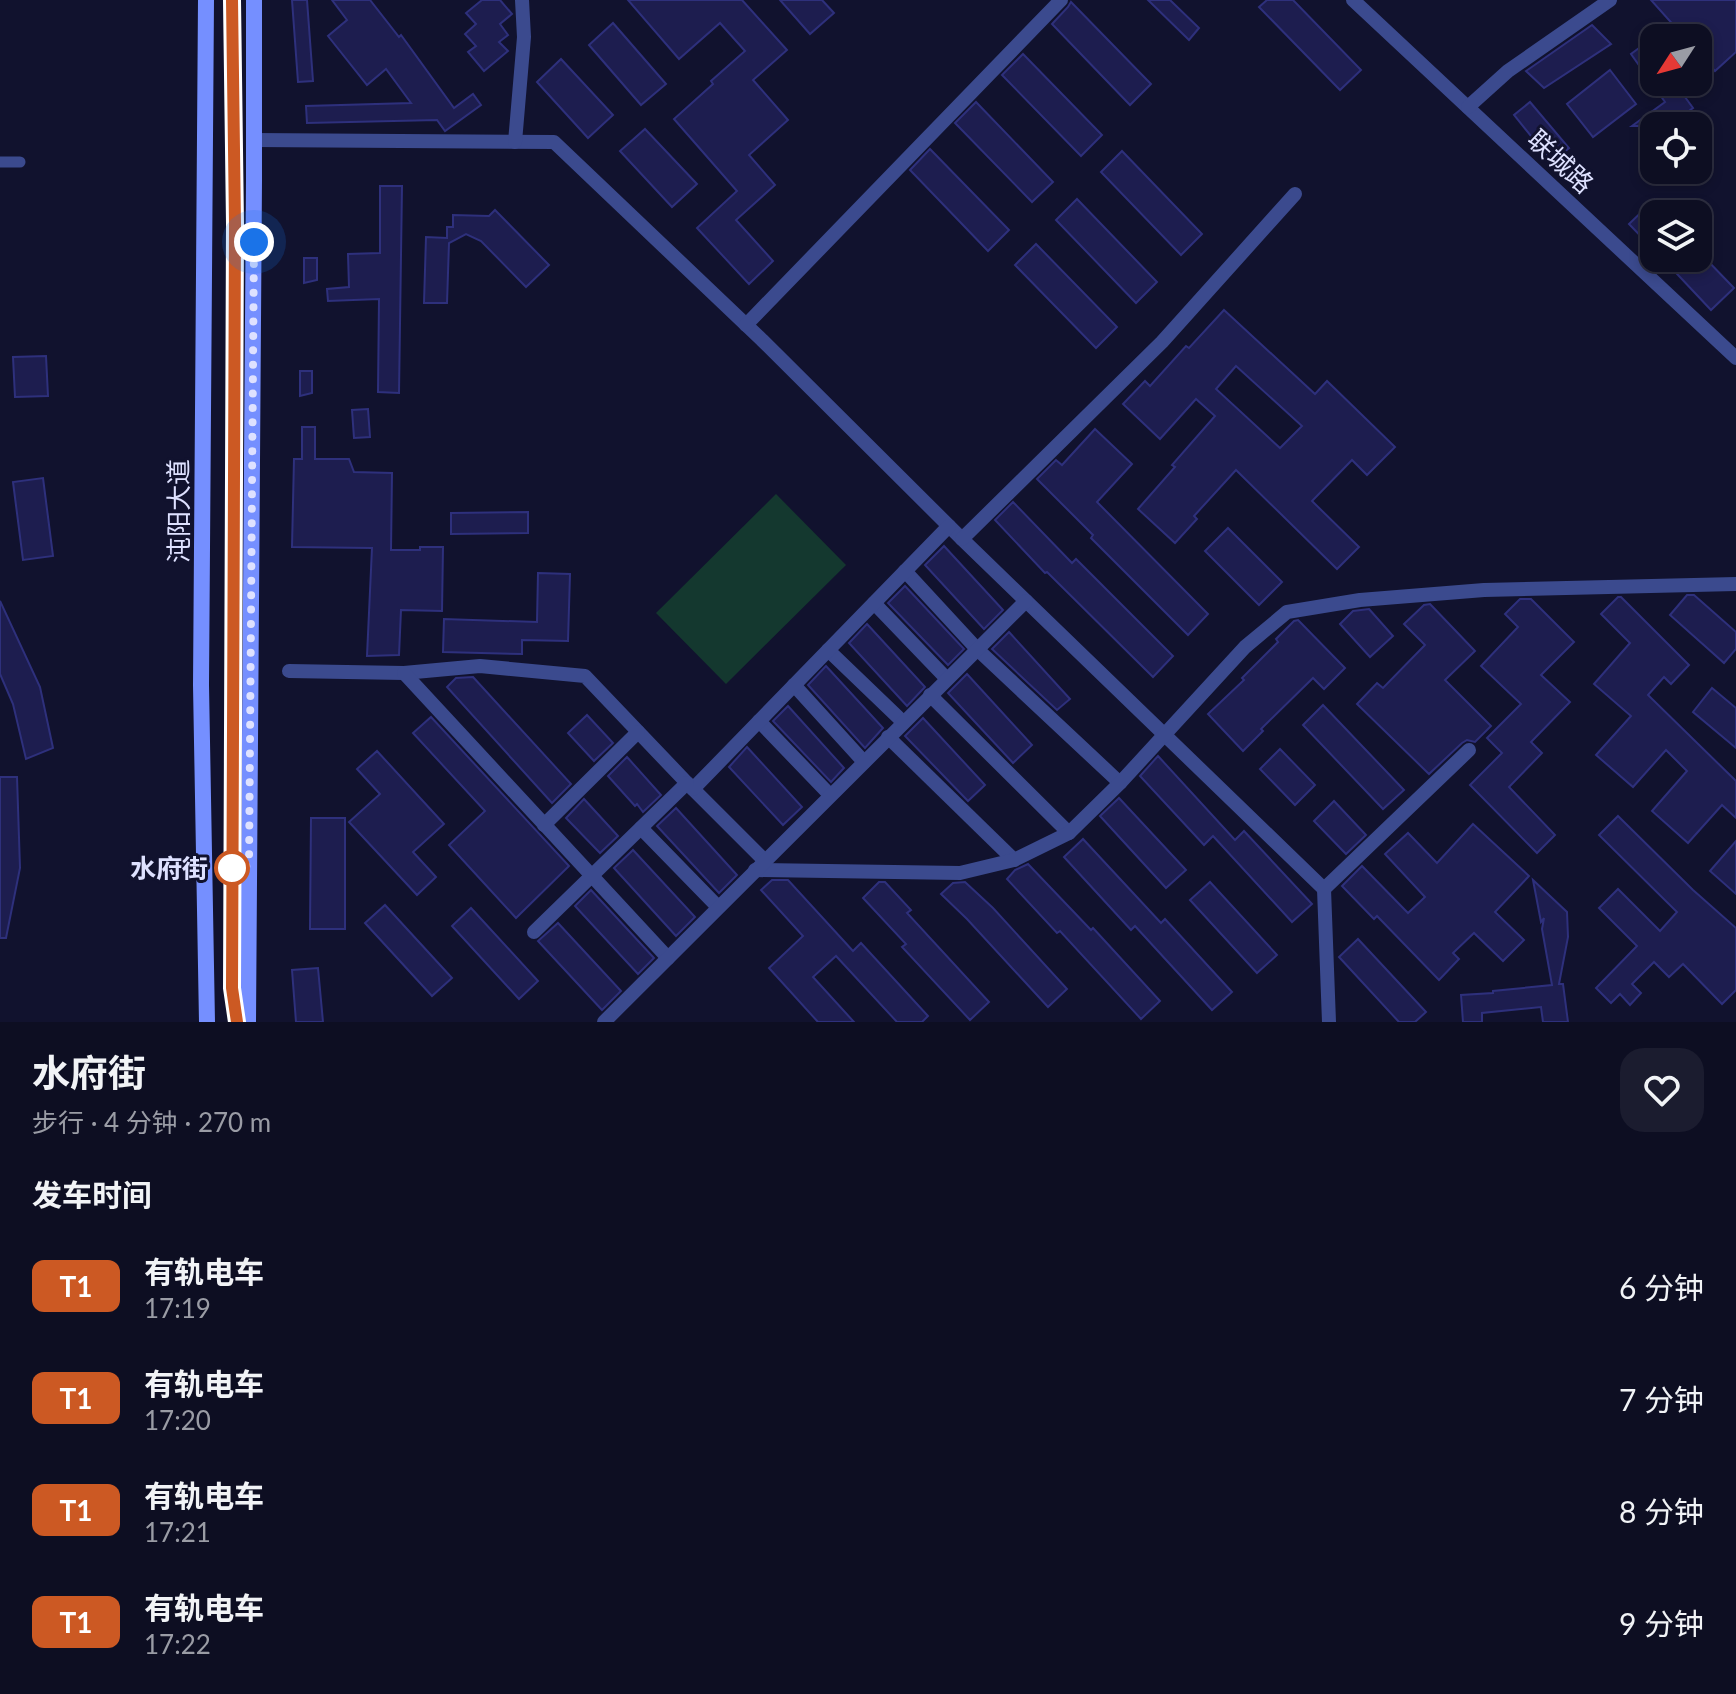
<!DOCTYPE html>
<html lang="zh">
<head>
<meta charset="utf-8">
<style>
	body { margin:0; font-family:Lato,"Noto Sans SC",sans-serif; background:#1b1c2f; color:#f1f3f6; height:100vh; display:flex; flex-direction:column; font-size:30px; white-space:nowrap }
	* { box-sizing:border-box; margin:0 }
	p { font-size:26px; color:#9a9ca5 }
	.icon { flex:none; width:44px; height:44px; fill:none; stroke:currentColor; stroke-width:2; stroke-linecap:round; stroke-linejoin:round }
	.map { position:relative; height:1022px; overflow:hidden }
	.side { display:flex; flex-direction:column; background:#0d0e22; flex:1 }
	.side>* { flex:none }
	.badge { padding:0 16px; border-radius:12px; font-size:28px; line-height:52px }
	.needle { width:52px; rotate:234deg }
	.buttons { position:absolute; left:1640px; top:24px; display:grid; gap:16px }
	.buttons a { display:grid; place-items:center; width:72px; height:72px; border-radius:16px; background:#0d0e22; box-shadow:0 4px 12px #0003,0 0 0 2px #2d2e40; font-size:40px }
	.you { position:absolute; width:40px; height:40px; margin:-20px; border:6px solid #fff; border-radius:50%; background:#1a73e8; box-shadow:0 0 0 12px #1a73e833 }
	.map>.badge { position:absolute; translate:-50% -50%; box-shadow:0 0 0 4px #fff }
	h2 { padding:0 32px; font-size:30px; line-height:72px }
	.round { display:grid; place-items:center; flex:none; width:84px; height:84px; border-radius:24px; background:#1b1c2f }
	.headline { display:flex; align-items:center; justify-content:space-between; height:136px; padding:0 32px }
	h1 { font-size:38px; font-weight:700; line-height:60px }
	ul { padding:0; list-style:none }
	li { display:flex; align-items:center; gap:24px; height:112px; padding:0 32px }
	li div { flex:1 }
	li b { display:block; font-size:30px }
	li em { font-style:normal }
	li .badge { min-width:88px; font-weight:700; text-align:center }
	.map>svg:first-child { display:block }
</style>
</head>
<body>
<div class="map">
<svg width="1736" height="1022" viewBox="0 0 1736 1022">
	<rect width="100%" height="100%" fill="#11122e"/>
	<!-- green -->
	<polygon fill="#14382f" points="776,494 846,565 726,684 656,613"/>
	<!-- building -->
	<g fill="#1d1d4f" stroke="#2e307c" stroke-width="2" fill-rule="evenodd">
		<polygon points="292,0 307,0 313,81 298,82"/>
		<polygon points="332,0 370,0 399,37 401,35 454,108 473,94 481,105 445,131 437,120 307,123 306,106 411,103 386,69 367,85 328,36 347,20"/>
		<polygon points="482,0 500,0 512,14 500,24 508,35 499,42 508,51 484,71 468,52 476,46 465,34 476,24 466,13"/>
		<polygon points="628,0 742,0 787,50 753,80 788,120 749,155 775,185 736,220 773,261 749,284 697,228 737,191 674,119 713,84 711,81 745,51 720,23 679,59"/>
		<polygon points="780,0 822,0 834,13 810,34"/>
		<polygon points="1148,0 1170,0 1199,28 1189,40"/>
		<polygon points="1267,0 1293,0 1361,70 1340,90 1259,7"/>
		<polygon points="1651,0 1736,0 1736,52 1715,71 1698,52 1698,38 1685,38"/>
		<polygon points="1071,2 1151,84 1130,105 1052,24 1068,7"/>
		<polygon points="613,23 666,84 641,105 589,45"/>
		<polygon points="1592,25 1611,44 1544,88 1526,71"/>
		<polygon points="1646,43 1654,54 1654,82 1674,82 1693,108 1668,126 1654,126 1654,142 1643,126 1632,126 1665,102 1631,54"/>
		<polygon points="1023,54 1102,135 1081,156 1002,75"/>
		<polygon points="561,59 613,115 588,138 537,82"/>
		<polygon points="1610,70 1636,104 1593,137 1567,104"/>
		<polygon points="976,102 1053,182 1032,202 955,123"/>
		<polygon points="1530,102 1569,148 1552,162 1514,115"/>
		<polygon points="645,129 697,184 672,207 620,151"/>
		<polygon points="930,149 1009,230 988,251 910,170"/>
		<polygon points="1122,151 1202,234 1181,255 1101,172"/>
		<polygon points="380,186 402,186 399,393 378,392 379,299 328,301 327,289 349,287 348,254 380,253"/>
		<polygon points="1077,199 1157,282 1136,303 1056,220"/>
		<polygon points="1654,200 1654,250 1629,224"/>
		<polygon points="495,210 549,265 526,287 481,241 466,234 449,243 447,303 424,303 426,237 447,238 447,227 453,227 453,215 489,216"/>
		<polygon points="1036,244 1117,327 1096,348 1015,265"/>
		<polygon points="304,258 317,258 317,280 304,283"/>
		<polygon points="1662,258 1705,258 1734,288 1711,310"/>
		<path d="M1224 310 1315 394 1327 381 1395 447 1367 475 1352 460 1312 501 1359 547 1337 569 1236 470 1194 516 1197 519 1175 543 1138 509 1175 467 1172 465 1215 416 1196 399 1160 439 1123 404 1145 381 1150 386 1186 346 1189 348ZM1236 366 1302 426 1280 448 1216 389Z"/>
		<polygon points="46,356 48,396 15,397 13,357"/>
		<polygon points="300,371 312,371 312,393 300,396"/>
		<polygon points="368,409 370,437 354,438 352,410"/>
		<polygon points="302,427 315,427 315,459 349,459 354,472 392,473 391,550 420,550 420,547 443,547 442,611 401,610 399,655 367,656 372,548 292,547 294,459 302,459"/>
		<polygon points="1095,429 1132,464 1097,502 1208,614 1188,635 1091,538 1093,535 1037,479 1056,460 1062,465"/>
		<polygon points="43,478 53,556 23,560 13,482"/>
		<polygon points="1013,502 1072,563 1076,559 1173,656 1153,677 1047,572 1045,573 995,520"/>
		<polygon points="528,512 528,533 451,534 451,513"/>
		<polygon points="1228,528 1282,582 1259,605 1205,551"/>
		<polygon points="944,546 1003,610 984,629 925,565"/>
		<polygon points="538,573 570,574 568,641 522,640 522,654 443,652 444,619 537,622"/>
		<polygon points="905,586 964,649 948,665 888,603"/>
		<polygon points="1687,595 1694,595 1736,632 1736,649 1724,663 1670,615"/>
		<polygon points="1618,597 1621,597 1689,665 1671,684 1664,677 1648,695 1736,781 1736,818 1722,805 1688,843 1652,811 1687,771 1666,750 1633,787 1596,755 1631,716 1594,684 1630,643 1601,614"/>
		<polygon points="1520,599 1531,599 1574,642 1541,675 1570,702 1531,742 1542,753 1509,787 1555,835 1537,853 1470,785 1502,753 1487,738 1521,704 1481,666 1518,627 1505,614"/>
		<polygon points="0,601 40,687 53,748 26,759 13,704 0,674"/>
		<polygon points="1430,604 1475,651 1445,680 1491,726 1475,742 1467,740 1462,743 1429,774 1357,704 1377,683 1383,688 1425,645 1404,624 1424,605"/>
		<polygon points="1369,609 1393,636 1370,657 1340,624 1353,611"/>
		<polygon points="1298,620 1345,668 1324,689 1313,678 1261,729 1263,731 1243,751 1208,714 1244,680 1242,678 1278,642 1276,639 1294,621"/>
		<polygon points="867,624 925,687 907,706 849,643"/>
		<polygon points="1009,632 1070,699 1057,710 992,649"/>
		<polygon points="826,666 883,728 865,748 808,685"/>
		<polygon points="967,674 1032,745 1013,763 948,693"/>
		<polygon points="473,677 571,784 552,803 447,687 456,678"/>
		<polygon points="1712,688 1736,708 1736,748 1693,712"/>
		<polygon points="1323,705 1404,790 1383,809 1303,725"/>
		<polygon points="788,706 844,768 831,782 773,721"/>
		<polygon points="587,715 613,743 594,761 568,733"/>
		<polygon points="431,717 569,866 516,918 449,845 485,811 413,733"/>
		<polygon points="923,718 985,785 968,801 905,736"/>
		<polygon points="747,747 802,807 783,825 729,767"/>
		<polygon points="1280,749 1315,785 1295,805 1260,769"/>
		<polygon points="377,751 444,824 413,852 436,877 417,895 349,822 380,794 357,769"/>
		<polygon points="1158,756 1235,840 1244,831 1312,904 1292,922 1213,836 1204,845 1140,776"/>
		<polygon points="627,757 661,795 643,812 637,804 635,806 608,776"/>
		<polygon points="0,777 17,777 20,868 6,938 0,938"/>
		<polygon points="1119,798 1186,870 1166,888 1100,816"/>
		<polygon points="584,799 618,836 600,853 566,818"/>
		<polygon points="1334,801 1366,835 1346,854 1314,821"/>
		<polygon points="676,808 737,875 719,893 657,826"/>
		<polygon points="1618,816 1693,890 1736,928 1736,990 1722,1004 1683,964 1669,977 1654,962 1632,984 1641,993 1630,1005 1620,994 1611,1003 1596,988 1637,946 1599,908 1618,889 1660,931 1677,912 1599,835"/>
		<polygon points="311,818 345,818 345,929 310,929"/>
		<polygon points="1473,824 1529,876 1495,912 1524,940 1503,961 1474,933 1453,953 1459,959 1439,980 1377,916 1374,919 1342,886 1362,866 1408,913 1425,897 1385,854 1408,833 1437,863"/>
		<polygon points="1083,839 1161,923 1165,919 1232,992 1212,1010 1135,926 1131,930 1064,857"/>
		<polygon points="1736,841 1736,894 1710,871"/>
		<polygon points="633,850 695,917 676,936 614,868"/>
		<polygon points="1028,864 1091,930 1093,928 1160,1001 1141,1019 1060,931 1057,933 1007,879 1015,870"/>
		<polygon points="772,880 788,880 853,951 861,943 928,1016 922,1022 897,1022 836,956 813,977 854,1022 818,1022 769,968 803,936 761,890"/>
		<polygon points="1533,880 1567,912 1568,937 1559,984 1563,984 1568,1022 1543,1022 1541,1007 1482,1013 1482,1022 1463,1022 1461,995 1493,993 1493,991 1552,985 1542,929 1544,918 1541,922"/>
		<polygon points="879,882 885,882 911,910 907,913 989,1002 970,1020 902,947 906,944 863,898"/>
		<polygon points="965,882 993,908 1067,989 1048,1007 967,919 941,894 953,883"/>
		<polygon points="1210,882 1277,955 1257,973 1190,900"/>
		<polygon points="591,890 654,958 638,974 575,906"/>
		<polygon points="385,905 452,978 432,996 365,923"/>
		<polygon points="471,908 538,981 519,999 452,926"/>
		<polygon points="558,923 621,991 602,1010 538,941"/>
		<polygon points="1358,939 1426,1012 1415,1022 1399,1022 1339,957"/>
		<polygon points="318,968 323,1022 296,1022 292,970"/>
	</g>
	<g fill="none" stroke-linecap="round" stroke-linejoin="round">
		<!-- pedestrian -->
		<polyline stroke="#3b4a8e" stroke-width="11" points="0,162 20,162"/>
		<!-- minor -->
		<g stroke="#3b4a8e" stroke-width="14">
			<polyline points="1353,0 1736,358"/>
			<polyline points="1468,107 1508,71 1610,0"/>
			<polyline points="254,140 554,142 762,340 962,539 1324,889"/>
			<polyline points="515,142 524,37 522,0"/>
			<polyline points="746,325 1061,0"/>
			<polyline points="962,539 1162,342 1295,194"/>
			<polyline points="905,571 977,649 1120,783"/>
			<polyline points="874,603 947,679"/>
			<polyline points="828,650 903,722"/>
			<polyline points="289,671 404,673 480,666 585,676 687,783 764,860"/>
			<polyline points="404,673 668,958"/>
			<polyline points="794,685 864,762"/>
			<polyline points="930,695 1069,833"/>
			<polyline points="759,721 830,795"/>
			<polyline points="888,737 1014,860"/>
			<polyline points="693,789 949,526"/>
			<polyline points="544,825 638,732"/>
			<polyline points="641,828 718,907"/>
			<polyline points="755,870 960,873 1014,860 1069,833 1120,783 1245,647 1287,612 1360,600 1484,590 1736,584"/>
			<polyline points="534,932 687,783"/>
			<polyline points="604,1022 1026,601"/>
			<polyline points="1329,1022 1324,889 1469,750"/>
		</g>
		<!-- secondary -->
		<g stroke="#758fff" stroke-width="16">
			<polyline points="206,0 201,685 207,1022"/>
			<polyline points="248,1022 254,180 254,0"/>
		</g>
		<!-- tram -->
		<polyline stroke="#0affe2" stroke-width="2" points="232,0 235,224 232,988 237,1022"/>
	</g>
	<g fill="none" stroke-linecap="round" stroke-linejoin="round">
		<!-- line casing -->
		<g stroke="#fff" stroke-width="18">
			<polyline id="line" points="232,0 235,224 232,988 237,1022"/>
		</g>
		<!-- line -->
		<use href="#line" stroke="#cc5923" stroke-width="12"/>
		<!-- walk -->
		<polyline stroke="#dee1ff" stroke-width="8" stroke-dasharray="0 14.4" points="232,868 249,866 254,242"/>
	</g>
	<!-- markers -->
	<circle fill="#fff" stroke="#cc5923" stroke-width="4" cx="232" cy="868" r="16"/>
	<g text-anchor="middle" dominant-baseline="central" stroke-width="6" stroke-linejoin="round" paint-order="stroke">
		<!-- street labels -->
		<g font-size="26" fill="#dee1ff" stroke="#11122e">
			<text transform="translate(1561 161) rotate(43)">联城路</text>
			<text transform="translate(178 511) rotate(-90)">沌阳大道</text>
		</g>
		<!-- stop labels -->
		<g font-size="26" font-weight="bold" fill="#dee1ff" stroke="#11122e" text-anchor="end">
			<text x="208" y="868">水府街</text>
		</g>
	</g>
</svg>
<div class="buttons">
<a><svg class="needle" viewBox="-14 -14 28 28"><path d="M0-13l5 13h-10z" fill="#e53935"/><path d="M0 13l5-13h-10z" fill="#9a9ca5"/></svg></a>
<a><svg class="icon" aria-label="locate" viewBox="0 0 24 24"><circle cx="12" cy="12" r="6"/><path d="M12 2v4M12 18v4M2 12h4M18 12h4"/></svg></a>
<a><svg class="icon" aria-label="layers" viewBox="0 0 24 24"><path d="M12 4l9 5-9 5-9-5zM3 14l9 5 9-5"/></svg></a>
</div>
<div class="you" style="left:254px;top:242px"></div>
</div>
<section class="side">
<div class="headline"><div><h1>水府街</h1><p>步行 · 4 分钟 · 270 m</p></div><a class="round"><svg class="icon" aria-label="heart" viewBox="0 0 24 24"><path d="M12 20l-8-8c-3-5 5-10 8-4 3-6 11-1 8 4z"/></svg></a></div>
<h2>发车时间</h2>
<ul>
<li><span class="badge" style="background:#cc5923;color:#fff">T1</span><div><b>有轨电车</b><p>17:19</p></div><em>6 分钟</em></li>
<li><span class="badge" style="background:#cc5923;color:#fff">T1</span><div><b>有轨电车</b><p>17:20</p></div><em>7 分钟</em></li>
<li><span class="badge" style="background:#cc5923;color:#fff">T1</span><div><b>有轨电车</b><p>17:21</p></div><em>8 分钟</em></li>
<li><span class="badge" style="background:#cc5923;color:#fff">T1</span><div><b>有轨电车</b><p>17:22</p></div><em>9 分钟</em></li>
</ul>
</section>
</body>
</html>
